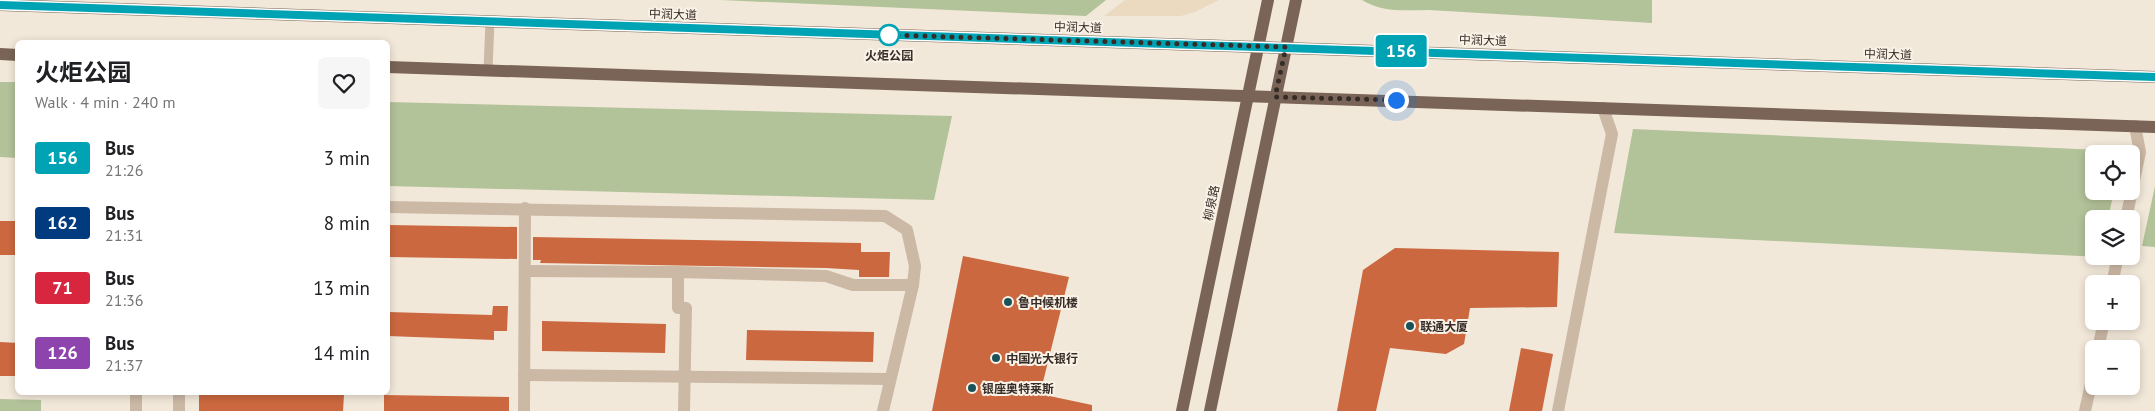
<!DOCTYPE html>
<html lang="en">
<head>
<meta charset="utf-8">
<style>
	body { margin:0; font-family:"PT Sans","Noto Sans SC",sans-serif; background:#f6f6f6; color:#202124; height:100vh; display:flex; flex-direction:column; font-size:19px; white-space:nowrap }
	* { box-sizing:border-box; margin:0 }
	p { font-size:16px; color:#757577 }
	.icon { flex:none; width:28px; height:28px; fill:none; stroke:currentColor; stroke-width:2; stroke-linecap:round; stroke-linejoin:round }
	.map { position:relative; flex:1; overflow:hidden }
	.panel { position:absolute; left:15px; top:40px; width:375px; height:355px; display:flex; flex-direction:column; background:#fff; border-radius:8px; box-shadow:0 2px 8px #0003 }
	.panel>* { flex:none }
	.badge { padding:0 10px; border-radius:4px; font-size:18px; line-height:32px }
	.controls { position:absolute; left:2085px; top:145px; display:grid; gap:10px }
	.controls a { display:grid; place-items:center; width:55px; height:55px; border-radius:8px; background:#fff; box-shadow:0 2px 8px #0003; font-size:25px }
	.you { position:absolute; width:25px; height:25px; margin:-12px; border:4px solid #fff; border-radius:50%; background:#1a73e8; box-shadow:0 0 0 8px #1a73e833 }
	.map>.badge { position:absolute; translate:-50% -50%; box-shadow:0 0 0 2px #fff }
	.round { display:grid; place-items:center; flex:none; width:52px; height:52px; border-radius:8px; background:#f6f6f6 }
	.headline { display:flex; align-items:center; justify-content:space-between; height:85px; padding:0 20px }
	h1 { font-size:24px; font-weight:700; line-height:38px }
	ul { padding:0; list-style:none }
	li { display:flex; align-items:center; gap:15px; height:65px; padding:0 20px }
	li div { flex:1 }
	li b { display:block; font-size:19px }
	li em { font-style:normal }
	li .badge { min-width:55px; font-weight:700; text-align:center }
	.map>svg:first-child { display:block }
</style>
</head>
<body>
<div class="map">
<svg width="2155" height="411" viewBox="0 0 2155 411">
	<rect width="100%" height="100%" fill="#f2e8d9"/>
	<!-- green -->
	<g fill="#b2c299">
		<polygon points="721,0 1106,0 1086,16"/>
		<path d="M1362 0H1652V23L1429 10C1405 10 1383 13 1362 0Z"/>
		<polygon points="0,82 17,82 17,158 0,157"/>
		<polygon points="388,102 952,116 934,200 388,186"/>
		<polygon points="1633,129 2123,151 2122,154 2094,154 2094,191 2114,191 2108,219 2094,219 2094,256 2100,257 1614,233"/>
		<polygon points="2155,186 2155,247 2142,246"/>
		<polygon points="0,399 41,400 41,411 0,411"/>
	</g>
	<!-- plaza -->
	<polygon fill="#ebdac0" points="1125,0 1219,0 1195,12 1181,16 1104,16"/>
	<!-- building -->
	<g fill="#cb683f">
		<rect x="0" y="221" width="18" height="34"/>
		<polygon points="388,225 517,227 517,259 388,257"/>
		<polygon points="533,237 861,243 861,252 890,252 889,277 859,277 859,270 826,268 540,263 541,260 533,260"/>
		<polygon points="1395,248 1559,252 1557,307 1470,308 1464,344 1446,354 1390,348 1376,411 1337,411 1363,270"/>
		<polygon points="963,256 1069,277 1040,394 1092,405 1092,411 932,411"/>
		<polygon points="493,306 508,306 507,331 494,331 494,340 388,336 388,312 492,315"/>
		<polygon points="542,321 666,324 665,353 542,351"/>
		<polygon points="747,330 874,332 873,362 746,360"/>
		<polygon points="0,342 18,343 18,376 0,376"/>
		<polygon points="1521,348 1553,354 1542,411 1509,411"/>
		<polygon points="199,392 344,395 343,411 199,411"/>
		<polygon points="384,395 509,397 509,411 384,411"/>
	</g>
	<g fill="none" stroke-linecap="round" stroke-linejoin="round">
		<!-- service -->
		<polyline stroke="#cbb8a5" stroke-width="9" points="488,70 490,21"/>
		<!-- minor -->
		<g stroke="#cbb8a5" stroke-width="12">
			<polyline points="388,207 885,216 907,230 915,266 913,285 883,411"/>
			<polyline points="525,271 678,272 678,308 686,308 684,411"/>
			<polyline points="678,272 826,276 853,285 913,285"/>
			<polyline points="524,375 890,379"/>
			<polyline points="136,411 136,392"/>
			<polyline points="179,411 179,392"/>
			<polyline points="524,411 525,208"/>
		</g>
		<!-- tertiary -->
		<g stroke="#cbb8a5" stroke-width="12">
			<polyline points="2126,219 2140,152 2135,126"/>
			<polyline points="2112,284 2118,256"/>
			<polyline points="2098,349 2104,321"/>
			<polyline points="1558,411 1612,134 1603,108"/>
			<polyline points="2085,411 2094,370"/>
		</g>
		<!-- primary -->
		<g stroke="#796457" stroke-width="12">
			<polyline points="0,5 2155,77"/>
			<polyline points="0,54 18,55"/>
			<polyline points="388,67 2155,127"/>
			<polyline points="1182,411 1268,0"/>
			<polyline points="1210,411 1296,0"/>
		</g>
	</g>
	<g fill="none" stroke-linecap="round" stroke-linejoin="round">
		<!-- line casing -->
		<g stroke="#fff" stroke-width="11">
			<polyline id="line" points="0,5 2155,77"/>
		</g>
		<!-- line -->
		<use href="#line" stroke="#00a3b4" stroke-width="8"/>
		<!-- walk -->
		<polyline stroke="#362c27" stroke-width="5" stroke-dasharray="0 9" points="889,35 1286,47 1275,97 1396,100"/>
	</g>
	<!-- markers -->
	<circle fill="#fff" stroke="#00a3b4" stroke-width="2.5" cx="889" cy="35" r="10"/>
	<g fill="#1b5259" stroke="#faf2e6" stroke-width="2">
		<circle cx="1008" cy="302" r="5"/>
		<circle cx="1410" cy="326" r="5"/>
		<circle cx="996" cy="358" r="5"/>
		<circle cx="972" cy="388" r="5"/>
	</g>
	<g text-anchor="middle" dominant-baseline="central" stroke-width="4" stroke-linejoin="round" paint-order="stroke">
		<!-- street labels -->
		<g font-size="12" fill="#362c27" stroke="#faf2e6">
			<text transform="translate(673 14) rotate(2)">中润大道</text>
			<text transform="translate(1078 27) rotate(2)">中润大道</text>
			<text transform="translate(1483 40) rotate(2)">中润大道</text>
			<text transform="translate(1888 54) rotate(2)">中润大道</text>
			<text transform="translate(1211 203) rotate(-78)">柳泉路</text>
		</g>
		<!-- stop labels -->
		<g font-size="12" font-weight="bold" fill="#362c27" stroke="#faf2e6">
			<text x="889" y="55">火炬公园</text>
		</g>
		<!-- poi labels -->
		<g font-size="12" font-weight="bold" fill="#362c27" stroke="#faf2e6" text-anchor="start">
			<text x="1018" y="302">鲁中候机楼</text>
			<text x="1420" y="326">联通大厦</text>
			<text x="1006" y="358">中国光大银行</text>
			<text x="982" y="388">银座奥特莱斯</text>
		</g>
	</g>
</svg>
<div class="controls">
<a><svg class="icon" aria-label="locate" viewBox="0 0 24 24"><circle cx="12" cy="12" r="6"/><path d="M12 2v4M12 18v4M2 12h4M18 12h4"/></svg></a>
<a><svg class="icon" aria-label="layers" viewBox="0 0 24 24"><path d="M12 4l9 5-9 5-9-5zM3 14l9 5 9-5"/></svg></a>
<a>+</a>
<a>−</a>
</div>
<div class="you" style="left:1396px;top:100px"></div>
<b class="badge" style="left:1401px;top:51px;background:#00a3b4;color:#fff">156</b>
<section class="panel">
<div class="headline"><div><h1>火炬公园</h1><p>Walk · 4 min · 240 m</p></div><a class="round"><svg class="icon" aria-label="heart" viewBox="0 0 24 24"><path d="M12 20l-8-8c-3-5 5-10 8-4 3-6 11-1 8 4z"/></svg></a></div>
<ul>
<li><span class="badge" style="background:#00a3b4;color:#fff">156</span><div><b>Bus</b><p>21:26</p></div><em>3 min</em></li>
<li><span class="badge" style="background:#003b80;color:#fff">162</span><div><b>Bus</b><p>21:31</p></div><em>8 min</em></li>
<li><span class="badge" style="background:#d7263d;color:#fff">71</span><div><b>Bus</b><p>21:36</p></div><em>13 min</em></li>
<li><span class="badge" style="background:#8e44ad;color:#fff">126</span><div><b>Bus</b><p>21:37</p></div><em>14 min</em></li>
</ul>
</section>
</div>
</body>
</html>
